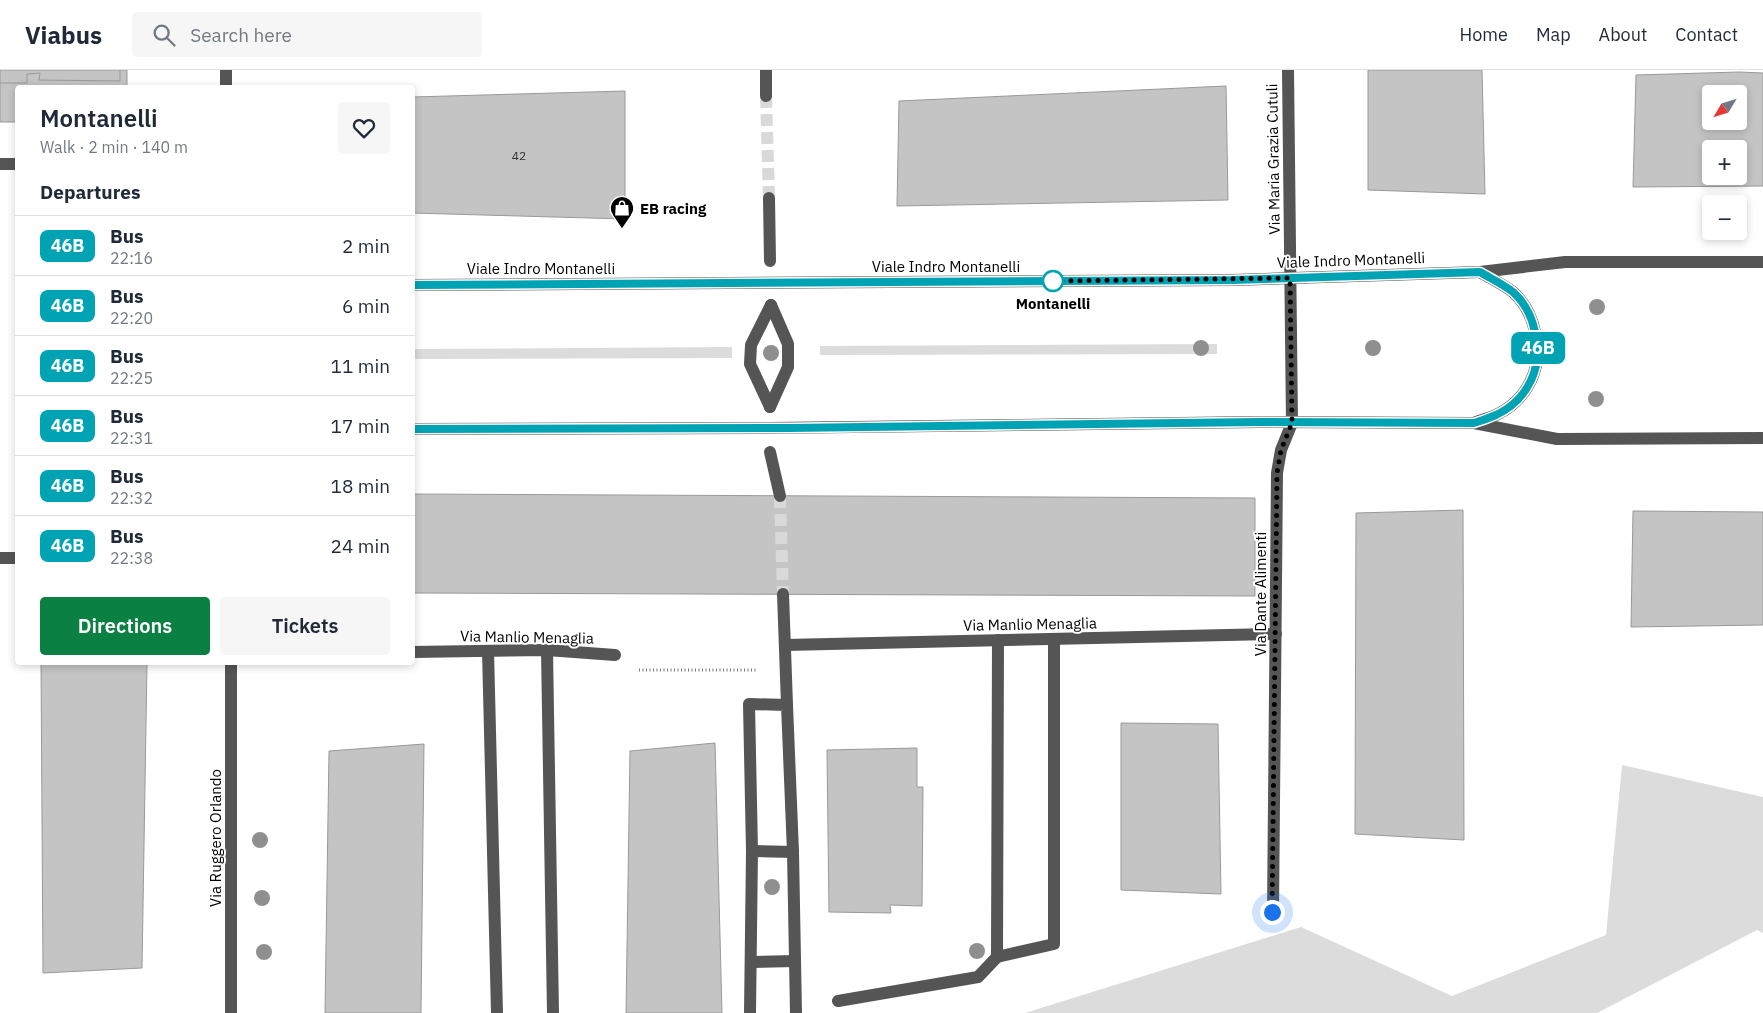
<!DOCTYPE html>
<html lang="en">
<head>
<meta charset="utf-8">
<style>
	body { margin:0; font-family:"IBM Plex Sans",sans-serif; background:#f6f6f7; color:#1f2937; height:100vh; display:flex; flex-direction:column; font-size:19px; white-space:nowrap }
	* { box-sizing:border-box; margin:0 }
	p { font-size:16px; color:#747a83 }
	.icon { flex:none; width:28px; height:28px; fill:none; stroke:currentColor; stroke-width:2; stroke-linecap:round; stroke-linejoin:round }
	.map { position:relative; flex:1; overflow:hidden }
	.panel { position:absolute; left:15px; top:15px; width:400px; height:580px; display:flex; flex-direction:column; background:#fff; border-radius:5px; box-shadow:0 2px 8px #0003 }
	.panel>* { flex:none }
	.badge { padding:0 10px; border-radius:8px; font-size:18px; line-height:32px }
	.needle { width:32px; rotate:232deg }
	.buttons { position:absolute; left:1702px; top:15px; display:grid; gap:10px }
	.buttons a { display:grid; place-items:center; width:45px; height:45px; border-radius:5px; background:#fff; box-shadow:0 2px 8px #0003; font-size:25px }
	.you { position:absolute; width:25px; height:25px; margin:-12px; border:4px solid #fff; border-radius:50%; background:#1a73e8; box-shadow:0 0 0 8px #1a73e833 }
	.map>.badge { position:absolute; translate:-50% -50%; box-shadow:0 0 0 2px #fff }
	h2 { padding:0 25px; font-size:19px; line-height:45px }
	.round { display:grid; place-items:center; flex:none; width:52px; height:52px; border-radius:5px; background:#f6f6f7 }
	.summary { display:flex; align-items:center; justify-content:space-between; height:85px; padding:0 25px }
	h1 { font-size:24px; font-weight:600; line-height:38px }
	.action { display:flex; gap:10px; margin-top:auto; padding:10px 25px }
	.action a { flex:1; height:58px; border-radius:5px; background:#0b8043; color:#fff; font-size:20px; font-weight:600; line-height:58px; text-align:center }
	.action a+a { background:#f6f6f7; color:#1f2937 }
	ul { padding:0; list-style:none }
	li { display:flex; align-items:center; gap:15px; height:60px; padding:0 25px; border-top:1px solid #e0e1e3 }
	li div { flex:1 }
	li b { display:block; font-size:19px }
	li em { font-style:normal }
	li .badge { min-width:55px; font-weight:700; text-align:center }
	header { display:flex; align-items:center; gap:30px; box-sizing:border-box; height:70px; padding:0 25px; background:#fff; border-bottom:1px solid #e0e1e3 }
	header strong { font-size:24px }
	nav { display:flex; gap:28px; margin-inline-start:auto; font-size:18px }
	.search { width:350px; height:45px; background:#f6f6f7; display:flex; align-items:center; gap:12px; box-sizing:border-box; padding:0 18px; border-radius:5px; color:#747a83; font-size:19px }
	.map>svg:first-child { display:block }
</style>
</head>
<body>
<header>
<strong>Viabus</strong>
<div class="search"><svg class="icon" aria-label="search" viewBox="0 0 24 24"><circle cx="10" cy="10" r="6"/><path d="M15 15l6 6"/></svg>Search here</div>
<nav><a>Home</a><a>Map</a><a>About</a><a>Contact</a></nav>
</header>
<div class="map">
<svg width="1763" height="943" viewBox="0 0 1763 943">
	<rect width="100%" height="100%" fill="#fff"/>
	<!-- green -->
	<g fill="#dcdcdc">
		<polygon points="1217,274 1217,284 820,285 820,276"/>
		<polygon points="732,277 732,288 412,289 413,279"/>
		<polygon points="1622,695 1763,727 1763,863 1757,860 1597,943 1025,943 1301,857 1452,926 1606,865"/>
	</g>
	<!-- building -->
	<g fill="#c4c4c4" stroke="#999" fill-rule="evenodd">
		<polygon points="0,0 127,0 127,18 18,18 18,52 0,52"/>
		<polygon points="0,0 120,0 120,11 39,10 40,3 27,4 27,13 0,13"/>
		<polygon points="1368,0 1482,0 1485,124 1368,120"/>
		<path d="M1739 2 1763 3V116L1633 117 1636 5ZM1711 24H1739V51H1711ZM1711 79H1739V106H1711Z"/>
		<polygon points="1226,16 1228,130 897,136 899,31"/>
		<polygon points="625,21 625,149 412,143 412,27"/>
		<polygon points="412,424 1255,428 1255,526 412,523"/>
		<polygon points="1463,440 1464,770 1355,764 1356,443"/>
		<polygon points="1633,441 1763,442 1763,555 1631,557"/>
		<polygon points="41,592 147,592 142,898 43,903"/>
		<polygon points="1121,653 1218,654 1221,824 1121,820"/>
		<polygon points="715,673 722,943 626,943 630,681"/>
		<polygon points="424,674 421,943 325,943 329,681"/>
		<polygon points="917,678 917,717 923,717 922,836 890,835 891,843 829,842 827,680"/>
	</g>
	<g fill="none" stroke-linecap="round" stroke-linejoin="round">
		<!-- minor-tunnel -->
		<g stroke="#d9d9d9" stroke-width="12" stroke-dasharray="12 6" stroke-linecap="butt">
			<polyline points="766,26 769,128"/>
			<polyline points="780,426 783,524"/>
		</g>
		<!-- path -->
		<polyline stroke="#777" stroke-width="3" stroke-dasharray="1 2.5" stroke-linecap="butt" points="639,600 757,600"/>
		<!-- minor -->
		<g stroke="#555" stroke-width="12">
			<polyline points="226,0 226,18"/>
			<polyline points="766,0 766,26"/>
			<polyline points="0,94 18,94"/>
			<polyline points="769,128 770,191"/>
			<polyline points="412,215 1233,210 1480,202 1565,192 1763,192"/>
			<polyline points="770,337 750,294 751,275 771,235"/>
			<polyline points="770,337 788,297 788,274 771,235"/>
			<path d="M1474 353C1481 350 1489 348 1496 345 1528 330 1544 296 1535 262 1532 247 1524 232 1513 222 1503 214 1490 208 1480 202"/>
			<polyline points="412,359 770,358 1260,352 1474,353 1557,369 1763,368"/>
			<polyline points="770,382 780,426"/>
			<polyline points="0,488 18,488"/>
			<polyline points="783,524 787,635"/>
			<polyline points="998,570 997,887 1054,874 1054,570"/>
			<polyline points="785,575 1276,564"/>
			<polyline points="547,580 553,943"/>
			<polyline points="488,581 497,943"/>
			<polyline points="412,582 547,580 615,585"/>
			<polyline points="231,592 231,943"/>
			<polyline points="752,781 793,782"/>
			<polyline points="1273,842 1277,403 1281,380 1292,353 1288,0"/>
			<polyline points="751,892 795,891"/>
			<polyline points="838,931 978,907 997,887"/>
			<polyline points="750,943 752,781 749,634 787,635 793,782 796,943"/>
		</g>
	</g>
	<!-- trees -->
	<g fill="#8f8f8f">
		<circle cx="1597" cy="237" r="8"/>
		<circle cx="1201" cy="278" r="8"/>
		<circle cx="1373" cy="278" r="8"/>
		<circle cx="771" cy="283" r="8"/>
		<circle cx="1596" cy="329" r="8"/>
		<circle cx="260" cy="770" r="8"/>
		<circle cx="772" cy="817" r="8"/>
		<circle cx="262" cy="828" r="8"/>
		<circle cx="977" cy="881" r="8"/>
		<circle cx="264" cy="882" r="8"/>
	</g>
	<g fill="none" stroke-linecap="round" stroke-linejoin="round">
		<!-- line casing -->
		<g stroke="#fff" stroke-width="11">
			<path id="line" d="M412 215 1233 210 1480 202C1490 208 1503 214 1513 222 1524 232 1532 247 1535 262 1544 296 1528 330 1496 345 1489 348 1481 351 1474 353L1260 352 789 358 412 359"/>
		</g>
		<!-- line -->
		<use href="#line" stroke="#00a3b4" stroke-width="8"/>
		<!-- walk -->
		<polyline stroke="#000" stroke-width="5" stroke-dasharray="0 9" points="1053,211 1290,208 1292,353 1281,380 1277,403 1272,842"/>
	</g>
	<!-- icons -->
	<defs>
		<g id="shop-pin" transform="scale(1.25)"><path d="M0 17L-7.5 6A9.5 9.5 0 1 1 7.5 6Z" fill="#000" stroke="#fff"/><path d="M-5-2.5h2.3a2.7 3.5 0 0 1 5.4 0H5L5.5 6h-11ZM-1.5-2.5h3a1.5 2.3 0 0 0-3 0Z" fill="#fff"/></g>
	</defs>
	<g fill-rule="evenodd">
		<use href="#shop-pin" x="622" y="138"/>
	</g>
	<!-- markers -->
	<circle fill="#fff" stroke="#00a3b4" stroke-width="2.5" cx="1053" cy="211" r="10"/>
	<g text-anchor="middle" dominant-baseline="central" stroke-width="4" stroke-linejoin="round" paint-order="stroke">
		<!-- number labels -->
		<g font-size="12" fill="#313131">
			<text x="519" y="85">42</text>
		</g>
		<!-- street labels -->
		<g font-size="15" fill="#000" stroke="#fff">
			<text transform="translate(1273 89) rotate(-91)">Via Maria Grazia Cutuli</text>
			<text transform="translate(1351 190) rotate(-2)">Viale Indro Montanelli</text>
			<text x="946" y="196">Viale Indro Montanelli</text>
			<text x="541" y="198">Viale Indro Montanelli</text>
			<text transform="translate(1260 524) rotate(-90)">Via Dante Alimenti</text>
			<text transform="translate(1030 554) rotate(-1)">Via Manlio Menaglia</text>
			<text transform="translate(527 567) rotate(1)">Via Manlio Menaglia</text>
			<text transform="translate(215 768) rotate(-90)">Via Ruggero Orlando</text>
		</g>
		<!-- poi labels -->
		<g font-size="15" font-weight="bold" fill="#000" stroke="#fff" text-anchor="start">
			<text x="640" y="138">EB racing</text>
		</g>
		<!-- stop labels -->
		<g font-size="15" font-weight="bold" fill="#000" stroke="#fff">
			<text x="1053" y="233">Montanelli</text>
		</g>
	</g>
</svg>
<div class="buttons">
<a><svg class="needle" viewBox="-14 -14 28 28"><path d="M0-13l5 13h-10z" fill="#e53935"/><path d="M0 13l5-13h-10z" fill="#747a83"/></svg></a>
<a>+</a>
<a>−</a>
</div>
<div class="you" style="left:1272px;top:842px"></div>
<b class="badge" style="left:1538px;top:278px;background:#00a3b4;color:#fff">46B</b>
<section class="panel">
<div class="summary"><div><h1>Montanelli</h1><p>Walk · 2 min · 140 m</p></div><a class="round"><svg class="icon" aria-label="heart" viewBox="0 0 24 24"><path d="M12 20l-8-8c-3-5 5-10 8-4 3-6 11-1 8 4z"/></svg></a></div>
<h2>Departures</h2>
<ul>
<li><span class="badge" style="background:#00a3b4;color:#fff">46B</span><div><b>Bus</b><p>22:16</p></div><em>2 min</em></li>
<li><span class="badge" style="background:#00a3b4;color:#fff">46B</span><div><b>Bus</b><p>22:20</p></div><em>6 min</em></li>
<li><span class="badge" style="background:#00a3b4;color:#fff">46B</span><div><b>Bus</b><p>22:25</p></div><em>11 min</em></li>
<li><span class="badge" style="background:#00a3b4;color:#fff">46B</span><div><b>Bus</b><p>22:31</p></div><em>17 min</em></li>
<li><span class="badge" style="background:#00a3b4;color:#fff">46B</span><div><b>Bus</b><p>22:32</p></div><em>18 min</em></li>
<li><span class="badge" style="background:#00a3b4;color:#fff">46B</span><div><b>Bus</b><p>22:38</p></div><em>24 min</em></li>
</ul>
<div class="action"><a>Directions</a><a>Tickets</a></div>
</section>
</div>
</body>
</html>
